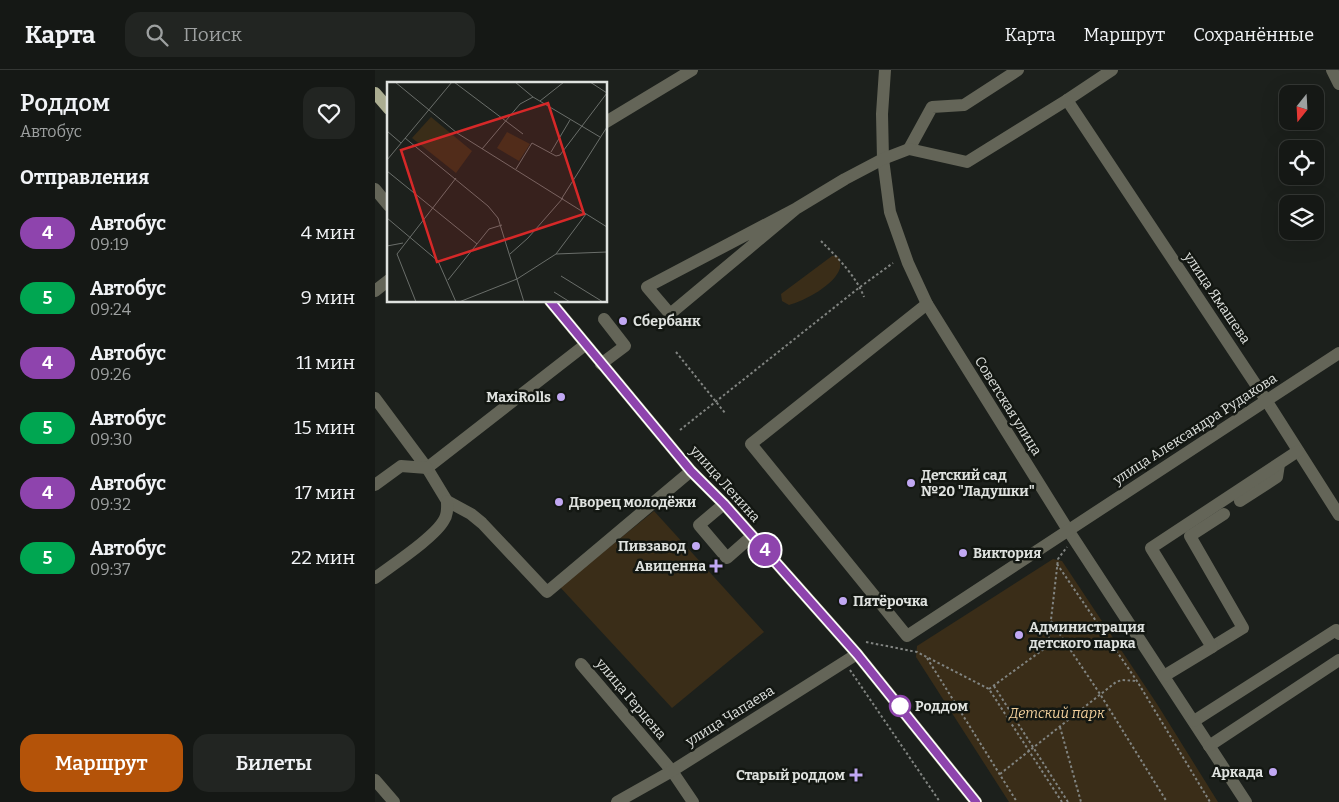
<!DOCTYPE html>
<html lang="ru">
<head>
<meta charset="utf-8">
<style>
	body { margin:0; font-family:Bitter,serif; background:#222522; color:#f1f3f6; height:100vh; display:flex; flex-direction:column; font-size:19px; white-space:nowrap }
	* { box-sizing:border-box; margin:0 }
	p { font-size:16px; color:#9da0a0 }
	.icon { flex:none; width:28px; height:28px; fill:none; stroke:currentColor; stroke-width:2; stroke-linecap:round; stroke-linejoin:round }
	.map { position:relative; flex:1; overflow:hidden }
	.panel { display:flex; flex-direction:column; background:#151815; width:375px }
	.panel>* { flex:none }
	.badge { padding:0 10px; border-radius:16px; font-size:18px; line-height:32px }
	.needle { width:32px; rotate:198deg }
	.fabs { position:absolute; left:904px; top:15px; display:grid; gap:10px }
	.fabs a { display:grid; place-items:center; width:45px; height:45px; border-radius:10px; background:#151815; box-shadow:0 5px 20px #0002,0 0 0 1px #343734; font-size:25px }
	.map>.badge { position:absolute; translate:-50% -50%; box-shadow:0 0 0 2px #fff }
	h2 { padding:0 20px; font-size:19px; line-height:45px }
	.round { display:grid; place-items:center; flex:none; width:52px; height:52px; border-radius:15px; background:#222522 }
	.summary { display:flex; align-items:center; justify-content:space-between; height:85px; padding:0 20px }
	h1 { font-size:24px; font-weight:600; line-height:38px }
	.button { display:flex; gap:10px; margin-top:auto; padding:10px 20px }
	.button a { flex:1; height:58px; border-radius:15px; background:#b45309; color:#fff; font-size:20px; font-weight:600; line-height:58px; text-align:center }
	.button a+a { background:#222522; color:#f1f3f6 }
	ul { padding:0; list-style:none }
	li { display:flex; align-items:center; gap:15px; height:65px; padding:0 20px }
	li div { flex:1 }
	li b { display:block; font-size:19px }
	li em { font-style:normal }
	li .badge { min-width:55px; font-weight:700; text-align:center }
	header { display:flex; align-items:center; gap:30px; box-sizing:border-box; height:70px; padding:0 25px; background:#151815; border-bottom:1px solid #343734 }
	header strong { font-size:24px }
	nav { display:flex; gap:28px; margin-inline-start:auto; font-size:18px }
	.search { width:350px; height:45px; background:#222522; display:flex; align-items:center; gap:12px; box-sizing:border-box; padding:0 18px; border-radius:15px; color:#9da0a0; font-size:19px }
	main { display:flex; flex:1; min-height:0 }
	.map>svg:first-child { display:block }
</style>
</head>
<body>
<header>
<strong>Карта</strong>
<div class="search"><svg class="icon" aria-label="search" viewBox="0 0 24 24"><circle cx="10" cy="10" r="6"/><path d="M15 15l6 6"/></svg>Поиск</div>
<nav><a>Карта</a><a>Маршрут</a><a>Сохранённые</a></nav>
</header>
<main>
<section class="panel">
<div class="summary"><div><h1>Роддом</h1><p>Автобус</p></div><a class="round"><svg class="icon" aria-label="heart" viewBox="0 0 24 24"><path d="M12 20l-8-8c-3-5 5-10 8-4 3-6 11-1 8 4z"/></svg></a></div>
<h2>Отправления</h2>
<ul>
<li><span class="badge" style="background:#8e44ad;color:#fff">4</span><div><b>Автобус</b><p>09:19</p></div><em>4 мин</em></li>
<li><span class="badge" style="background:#00a651;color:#fff">5</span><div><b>Автобус</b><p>09:24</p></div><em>9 мин</em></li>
<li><span class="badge" style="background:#8e44ad;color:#fff">4</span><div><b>Автобус</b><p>09:26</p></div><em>11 мин</em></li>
<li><span class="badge" style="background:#00a651;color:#fff">5</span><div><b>Автобус</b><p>09:30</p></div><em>15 мин</em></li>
<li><span class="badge" style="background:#8e44ad;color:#fff">4</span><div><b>Автобус</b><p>09:32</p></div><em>17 мин</em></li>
<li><span class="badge" style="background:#00a651;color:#fff">5</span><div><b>Автобус</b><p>09:37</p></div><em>22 мин</em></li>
</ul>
<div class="button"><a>Маршрут</a><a>Билеты</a></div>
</section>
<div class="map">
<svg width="964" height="732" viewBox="0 0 964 732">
	<rect width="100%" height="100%" fill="#1c201c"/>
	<!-- green -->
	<g fill="#3a2d18">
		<path d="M457 186H463C464 190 466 194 465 198 460 215 429 231 414 235L407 231 406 224Z"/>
		<polygon points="279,441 389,562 297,638 185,517"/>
		<polygon points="678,489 687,491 782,634 843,732 634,732 541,587 542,576"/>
	</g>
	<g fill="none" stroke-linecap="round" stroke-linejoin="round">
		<!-- path -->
		<g stroke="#818481" stroke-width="2" stroke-dasharray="2.5 2.5" stroke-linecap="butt">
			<path d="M446 171C462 187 481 206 489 227"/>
			<polyline points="301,282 350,343"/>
			<polyline points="305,360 485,217 518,193"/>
			<polyline points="682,494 762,611 835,732"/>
			<polyline points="676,551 725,624 792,732"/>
			<polyline points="491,572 542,582 614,619 687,732"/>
			<polyline points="552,588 642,732"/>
			<polyline points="475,600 565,732"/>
			<polyline points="619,616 693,732"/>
			<polyline points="614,619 673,576 683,489 692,477"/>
			<polyline points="685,657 706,732"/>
			<polyline points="625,704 741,612 747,610 762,611"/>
		</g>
		<!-- minor -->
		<g stroke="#646558" stroke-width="12">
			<polyline points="510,0 507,44 508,89 515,142 533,193 552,234 693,460 871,732"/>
			<polyline points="957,0 964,14"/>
			<polyline points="692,30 891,330 964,445"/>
			<polyline points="231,52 317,0"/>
			<polyline points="534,79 557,37 589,35 643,0"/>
			<polyline points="0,119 14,136"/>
			<polyline points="422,138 272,217 295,244 422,138 470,109 508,89 534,79 592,92 692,30 737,0"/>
			<polyline points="0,221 14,210"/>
			<polyline points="552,234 376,374 532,566 964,283"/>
			<polyline points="226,294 250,276 229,249"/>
			<polyline points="0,328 52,398 72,431 96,444 107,453 172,522 316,401"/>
			<polyline points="52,398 210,275"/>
			<polyline points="0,415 26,396 52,398"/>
			<polyline points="865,431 902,407 904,394"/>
			<polyline points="349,434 324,455 352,488 377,466"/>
			<path d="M0 508C17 495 60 467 69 450 73 444 72 438 72 431"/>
			<polyline points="837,577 868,558 815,466 849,444"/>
			<polyline points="206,594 297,701 318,732"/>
			<polyline points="789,606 837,577 776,478 923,381"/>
			<polyline points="819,651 961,560 964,564"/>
			<polyline points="834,676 964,590"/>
			<polyline points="0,710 19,732"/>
			<polyline points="242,732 297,701 482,584"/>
		</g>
		<!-- major -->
		<g stroke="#abad91" stroke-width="12">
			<polyline points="0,23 14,39"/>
			<polyline points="175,231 316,401 349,434 482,584 601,732"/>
		</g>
	</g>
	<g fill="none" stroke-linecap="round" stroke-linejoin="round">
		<!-- line casing -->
		<g stroke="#fff" stroke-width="11">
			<polyline id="line" points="175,231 316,401 349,434 482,584 601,732"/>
		</g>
		<!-- line -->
		<use href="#line" stroke="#8e44ad" stroke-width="8"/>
	</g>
	<!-- markers -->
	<g fill="#c1a8f3" stroke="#131712" stroke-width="2">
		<circle cx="248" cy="251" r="5"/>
		<circle cx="186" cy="327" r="5"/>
		<circle cx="536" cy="413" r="5"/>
		<circle cx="184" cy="432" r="5"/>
		<circle cx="321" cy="476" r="5"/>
		<circle cx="588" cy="483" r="5"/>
		<path d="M338.5 488.5h5v5h5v5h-5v5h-5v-5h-5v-5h5z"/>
		<circle cx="468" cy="531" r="5"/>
		<circle cx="644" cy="565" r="5"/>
		<circle cx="898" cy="702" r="5"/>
		<path d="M478.5 697.5h5v5h5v5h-5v5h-5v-5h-5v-5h5z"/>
	</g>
	<circle fill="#fff" stroke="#8e44ad" stroke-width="2.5" cx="525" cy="636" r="10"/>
	<g text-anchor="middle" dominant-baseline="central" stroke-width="5" stroke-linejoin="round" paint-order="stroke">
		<!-- street labels -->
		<g font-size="14" fill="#dfe2df" stroke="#131712">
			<text transform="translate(842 228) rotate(56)">улица Ямашева</text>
			<text transform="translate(633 336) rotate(58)">Советская улица</text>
			<text transform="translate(820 359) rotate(-33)">улица Александра Рудакова</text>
			<text transform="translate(350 414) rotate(48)">улица Ленина</text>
			<text transform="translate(256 629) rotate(50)">улица Герцена</text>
			<text transform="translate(355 646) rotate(-32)">улица Чапаева</text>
		</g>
		<!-- poi labels -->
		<g font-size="14" font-weight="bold" fill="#dfe2df" stroke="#131712" text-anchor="start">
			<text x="258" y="251">Сбербанк</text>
			<text x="176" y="327" text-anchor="end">MaxiRolls</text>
			<text x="546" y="405">Детский сад<tspan x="546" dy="16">№20 "Ладушки"</tspan></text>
			<text x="194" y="432">Дворец молодёжи</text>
			<text x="311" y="476" text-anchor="end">Пивзавод</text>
			<text x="598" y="483">Виктория</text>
			<text x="331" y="496" text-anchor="end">Авиценна</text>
			<text x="478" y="531">Пятёрочка</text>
			<text x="654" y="557">Администрация<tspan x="654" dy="16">детского парка</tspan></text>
			<text x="888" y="702" text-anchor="end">Аркада</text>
			<text x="470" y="705" text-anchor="end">Старый роддом</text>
		</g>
		<!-- stop labels -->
		<g font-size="14" font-weight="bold" fill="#dfe2df" stroke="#131712" text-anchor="start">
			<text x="540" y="636">Роддом</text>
		</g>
		<!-- park labels -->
		<g font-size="14" font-style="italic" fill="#f0cf9c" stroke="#131712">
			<text x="682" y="643">Детский парк</text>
		</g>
	</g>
	<!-- overview -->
	<g transform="translate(12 12)">
		<rect width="220" height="220" fill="#1c201c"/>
		<path d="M44 35 85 69 69 91 25 56ZM120 50 143 62 132 79 110 66Z" fill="#3a2d18"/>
		<path fill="none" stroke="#6a6e6a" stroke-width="1" d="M8 0 70 51 220 145M67 0 136 52M128 0 146 15 213 55M203 0 220 11M153 19 177 0M0 49 14 61M18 56 101 124 111 136 137 220M95 67 133 22 146 15M164 70 183 38M0 78 65 0M129 87 145 61 169 74 173 73 220 11M0 89 90 162M175 116 220 45M0 136 51 179 69 220M0 164 16 161M123 172 141 156 176 116M169 172 199 132M174 194 216 220M61 198 102 147 115 143M167 210 183 220M29 220 10 172 69 96M72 220 130 197 169 172 220 170"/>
		<path fill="#d62828" fill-opacity="0.15" stroke="#d62828" stroke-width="2.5" d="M161 21 197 132 50 180 14 68Z"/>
		<rect width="220" height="220" fill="none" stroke="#dfe2df" stroke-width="2.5"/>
	</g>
</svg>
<div class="fabs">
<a><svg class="needle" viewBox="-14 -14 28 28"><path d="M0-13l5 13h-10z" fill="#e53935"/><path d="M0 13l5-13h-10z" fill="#9da0a0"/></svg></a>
<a><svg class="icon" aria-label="locate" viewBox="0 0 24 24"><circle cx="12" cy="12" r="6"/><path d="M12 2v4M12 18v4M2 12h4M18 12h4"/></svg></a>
<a><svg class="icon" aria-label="layers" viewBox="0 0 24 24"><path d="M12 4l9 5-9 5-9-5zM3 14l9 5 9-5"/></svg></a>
</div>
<b class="badge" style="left:390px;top:480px;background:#8e44ad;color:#fff">4</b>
</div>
</main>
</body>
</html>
